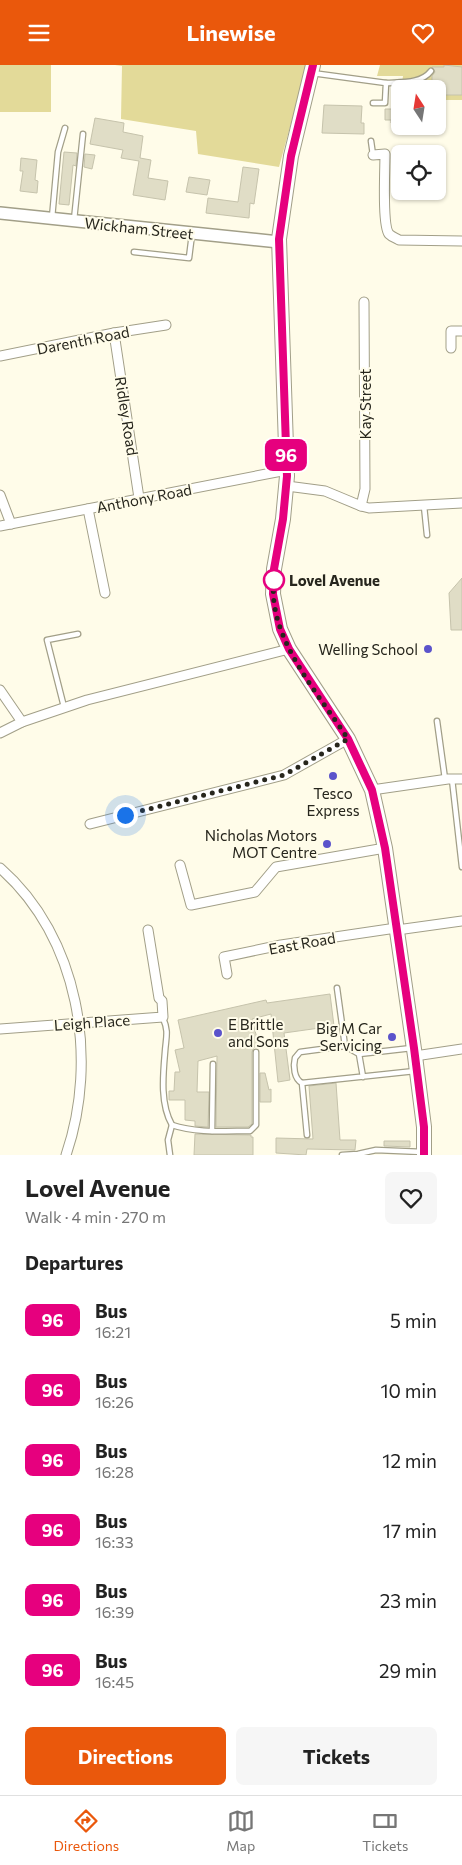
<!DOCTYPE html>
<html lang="en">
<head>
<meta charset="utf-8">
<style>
	body { margin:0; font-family:Commissioner,sans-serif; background:#f6f6f6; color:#222; height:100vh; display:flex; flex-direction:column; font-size:19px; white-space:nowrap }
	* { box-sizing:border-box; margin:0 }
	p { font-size:16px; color:#767676 }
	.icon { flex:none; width:28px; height:28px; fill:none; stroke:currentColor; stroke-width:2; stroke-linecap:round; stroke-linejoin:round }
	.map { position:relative; height:1090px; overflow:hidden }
	.drawer { display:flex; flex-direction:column; background:#fff; flex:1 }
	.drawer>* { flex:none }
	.badge { padding:0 10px; border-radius:8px; font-size:18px; line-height:32px }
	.needle { width:32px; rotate:348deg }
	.tools { position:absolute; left:391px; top:15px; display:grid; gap:10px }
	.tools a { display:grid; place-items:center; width:55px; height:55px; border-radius:8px; background:#fff; box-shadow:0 1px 4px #0004; font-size:25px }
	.you { position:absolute; width:25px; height:25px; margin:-12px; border:4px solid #fff; border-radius:50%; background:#1a73e8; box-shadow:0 0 0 8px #1a73e833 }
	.map>.badge { position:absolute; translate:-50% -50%; box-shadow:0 0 0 2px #fff }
	h2 { padding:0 25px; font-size:19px; line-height:45px }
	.round { display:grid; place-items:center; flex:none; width:52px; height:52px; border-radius:8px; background:#f6f6f6 }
	.head { display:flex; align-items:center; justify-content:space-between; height:85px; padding:0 25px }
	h1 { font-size:24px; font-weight:700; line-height:38px }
	.cta { display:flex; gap:10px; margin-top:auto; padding:10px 25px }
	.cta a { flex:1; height:58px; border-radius:8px; background:#ea580c; color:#fff; font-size:20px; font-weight:700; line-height:58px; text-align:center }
	.cta a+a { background:#f6f6f6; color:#222 }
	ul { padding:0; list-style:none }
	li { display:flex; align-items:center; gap:15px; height:70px; padding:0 25px }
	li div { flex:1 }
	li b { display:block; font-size:19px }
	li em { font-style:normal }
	li .badge { min-width:55px; font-weight:700; text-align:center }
	header { display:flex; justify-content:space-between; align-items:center; height:65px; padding:0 25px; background:#ea580c; color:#fff; font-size:22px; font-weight:700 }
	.tab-bar { display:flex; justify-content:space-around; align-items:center; height:70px; border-top:1px solid #e0e0e0; background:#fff; font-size:14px; color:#767676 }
	.tab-bar a { display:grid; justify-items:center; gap:2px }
	.tab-bar .current { color:#ea580c }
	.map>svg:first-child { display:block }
</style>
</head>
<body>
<header><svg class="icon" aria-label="menu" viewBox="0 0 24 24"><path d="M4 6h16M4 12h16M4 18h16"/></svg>Linewise<svg class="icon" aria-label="heart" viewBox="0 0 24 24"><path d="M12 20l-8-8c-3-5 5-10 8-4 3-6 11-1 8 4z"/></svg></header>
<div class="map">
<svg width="462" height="1090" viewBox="0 0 462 1090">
	<rect width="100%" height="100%" fill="#fffce9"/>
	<!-- green -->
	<g fill="#e3da99">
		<rect x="0" y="0" width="51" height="47"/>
		<polygon points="115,0 307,0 279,102 198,89 196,66 121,54 122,1"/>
		<polygon points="380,0 462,0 462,35 438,35 438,24 401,24 403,11 377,11"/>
	</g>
	<!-- building -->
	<g fill="#e0ddc6" stroke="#c6c3ac">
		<polygon points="444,0 462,2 462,30 438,30 438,24 432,24 432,11 435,7 432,2 444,2"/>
		<polygon points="324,40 362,41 361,58 364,58 364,69 322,68"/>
		<polygon points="385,44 400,44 400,58 391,58 391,55 385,55"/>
		<polygon points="95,53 124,58 123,67 143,71 140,93 151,95 148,113 168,116 165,135 133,130 139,96 121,93 123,85 90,79"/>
		<polygon points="64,87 77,88 76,101 73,100 69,140 59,139"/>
		<polygon points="85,89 95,90 92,104 84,102"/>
		<polygon points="21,93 37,95 35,115 38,116 37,128 20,126 23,106 20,106"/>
		<polygon points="243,102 259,104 254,139 250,138 249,153 206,148 208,133 238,137"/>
		<polygon points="189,112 210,115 207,130 186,127"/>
		<polygon points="462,513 462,565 451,565 449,528"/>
		<polygon points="330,929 334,961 284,968 290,1015 278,1017 271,949 252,954 259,981 254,982 252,987 252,1059 248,1062 216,1062 217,991 198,996 197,1027 209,1027 208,1062 195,1061 195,1056 185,1055 185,1035 169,1035 169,1026 174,1026 175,1007 180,1007 175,985 184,983 178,955 266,935 267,938"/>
		<polygon points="260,1008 265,1008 269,1025 271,1024 271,1037 260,1037"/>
		<polygon points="336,1018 340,1075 356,1075 355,1085 307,1084 306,1090 276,1088 276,1073 313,1074 309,1021"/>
		<polygon points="195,1069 251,1070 251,1072 253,1072 253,1090 194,1090"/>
		<polygon points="384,1076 410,1076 410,1082 384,1081"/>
	</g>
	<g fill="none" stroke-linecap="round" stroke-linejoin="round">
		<!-- service casing -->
		<g stroke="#a29f88" stroke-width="7">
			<g id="service">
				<polyline points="312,8 386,18 385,38 373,38"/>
				<path d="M386 18C401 17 421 19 431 6"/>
				<polyline points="371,76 373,90"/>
				<polyline points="52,153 58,87 65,63"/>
				<polyline points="74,155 83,69"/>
				<polyline points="134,187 189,193 192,169"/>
				<polyline points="424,441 427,470"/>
				<polyline points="64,642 47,575 78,569"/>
				<polyline points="437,656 445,714"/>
				<polyline points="452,714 462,802"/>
				<polyline points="337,923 345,981"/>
				<path d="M163 953C169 967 166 972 165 987 163 1010 160 1039 172 1060L168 1075 170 1090"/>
				<polyline points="359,989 412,983"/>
				<path d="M363 1012 359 989 345 981 300 987 295 993C293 1001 294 1014 302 1018L415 1006"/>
				<polyline points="302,1018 307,1070"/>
				<path d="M172 1060C196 1068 224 1066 250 1066L256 1060V987"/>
				<polyline points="212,1066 213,999"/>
				<polyline points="342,1090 358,1089 376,1085 423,1087"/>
			</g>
		</g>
		<!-- minor casing -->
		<g stroke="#a29f88" stroke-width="11">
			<g id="minor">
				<path d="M373 90 385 89C385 104 382 160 389 169 392 172 396 173 399 175L462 176"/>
				<polyline points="114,268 139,433"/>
				<polyline points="451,283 451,266 462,266"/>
				<polyline points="0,291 114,268 166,260"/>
				<polyline points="287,421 325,426 361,441 369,443 462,438"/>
				<polyline points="0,430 11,459"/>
				<polyline points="361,441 365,424 364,237"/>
				<polyline points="88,444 105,528"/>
				<polyline points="0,461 287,405"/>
				<polyline points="0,625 22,657"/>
				<polyline points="0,668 22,657 87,635 289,584"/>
				<polyline points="372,725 448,714 462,714"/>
				<polyline points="90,759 284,710 348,674"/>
				<polyline points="180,800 191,840 255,827 276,802 385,783"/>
				<path d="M0 803C79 872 99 994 66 1090"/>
				<polyline points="397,865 462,856"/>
				<polyline points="227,909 224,892 281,880 396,863"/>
				<polyline points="0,964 163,952 162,936 159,933 148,865"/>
				<polyline points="415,991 462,984"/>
			</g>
		</g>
		<!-- tertiary casing -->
		<g stroke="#a29f88" stroke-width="14">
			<polyline id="tertiary" points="0,148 279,177"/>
		</g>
		<!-- primary casing -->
		<g stroke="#a29f88" stroke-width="16">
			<polyline id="primary" points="313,0 291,91 279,174 287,411 283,454 274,504 273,529 280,564 289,584 348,674 372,725 385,783 415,991 424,1062 424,1090"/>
		</g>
		<!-- service -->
		<use href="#service" stroke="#fff" stroke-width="4.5"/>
		<!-- minor -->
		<use href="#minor" stroke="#fff" stroke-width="9"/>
		<!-- tertiary -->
		<use href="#tertiary" stroke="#fff" stroke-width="11"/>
		<!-- primary -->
		<use href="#primary" stroke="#fff" stroke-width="14"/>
	</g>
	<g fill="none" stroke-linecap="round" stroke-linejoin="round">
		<!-- line casing -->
		<g stroke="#fff" stroke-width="11">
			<polyline id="line" points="313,0 291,91 279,174 287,411 283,454 274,504 273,529 280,564 289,584 348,674 372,725 385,783 414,983 424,1062 424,1090"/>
		</g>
		<!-- line -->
		<use href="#line" stroke="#e6007e" stroke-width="8"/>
		<!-- walk -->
		<path stroke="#27261d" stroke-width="5" stroke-dasharray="0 9" d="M125 750 284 710 348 674C318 628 267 572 274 515"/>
	</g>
	<!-- markers -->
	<circle fill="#fff" stroke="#e6007e" stroke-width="2.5" cx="274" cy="515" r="10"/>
	<g fill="#5b53cb" stroke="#fffce9" stroke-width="2">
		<circle cx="428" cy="584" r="5"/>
		<circle cx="333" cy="711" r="5"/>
		<circle cx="327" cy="779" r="5"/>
		<circle cx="218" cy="968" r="5"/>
		<circle cx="392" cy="972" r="5"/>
	</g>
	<g text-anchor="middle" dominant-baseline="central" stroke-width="4" stroke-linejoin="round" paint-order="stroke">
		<!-- street labels -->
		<g font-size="15" fill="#27261d" stroke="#fffce9">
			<text transform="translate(139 163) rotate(6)">Wickham Street</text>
			<text transform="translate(83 275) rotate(-11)">Darenth Road</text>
			<text transform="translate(365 339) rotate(-90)">Kay Street</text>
			<text transform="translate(127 351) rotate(81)">Ridley Road</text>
			<text transform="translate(144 433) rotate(-11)">Anthony Road</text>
			<text transform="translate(302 878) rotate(-10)">East Road</text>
			<text transform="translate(92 957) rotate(-4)">Leigh Place</text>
		</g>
		<!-- stop labels -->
		<g font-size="15" font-weight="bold" fill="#27261d" stroke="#fffce9" text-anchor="start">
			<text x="289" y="515">Lovel Avenue</text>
		</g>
		<!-- poi labels -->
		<g font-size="15" fill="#27261d" stroke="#fffce9" text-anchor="end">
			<text x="418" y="584">Welling School</text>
			<text x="333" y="728" text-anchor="middle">Tesco<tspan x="333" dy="17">Express</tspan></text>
			<text x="317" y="770">Nicholas Motors<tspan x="317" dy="17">MOT Centre</tspan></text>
			<text x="228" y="959" text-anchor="start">E Brittle<tspan x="228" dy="17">and Sons</tspan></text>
			<text x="382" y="963">Big M Car<tspan x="382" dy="17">Servicing</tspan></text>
		</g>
	</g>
</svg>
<div class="tools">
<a><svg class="needle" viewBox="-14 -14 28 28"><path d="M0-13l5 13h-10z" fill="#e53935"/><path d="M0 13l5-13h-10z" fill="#767676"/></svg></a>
<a><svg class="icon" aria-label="locate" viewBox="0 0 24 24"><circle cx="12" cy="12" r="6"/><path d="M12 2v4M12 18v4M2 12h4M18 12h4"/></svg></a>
</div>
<div class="you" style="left:125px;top:750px"></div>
<b class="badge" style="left:286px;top:390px;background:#e6007e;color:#fff">96</b>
</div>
<section class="drawer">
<div class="head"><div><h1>Lovel Avenue</h1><p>Walk · 4 min · 270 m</p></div><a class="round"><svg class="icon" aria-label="heart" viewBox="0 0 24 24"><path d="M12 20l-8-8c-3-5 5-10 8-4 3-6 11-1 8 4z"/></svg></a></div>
<h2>Departures</h2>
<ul>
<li><span class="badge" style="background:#e6007e;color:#fff">96</span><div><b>Bus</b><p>16:21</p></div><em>5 min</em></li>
<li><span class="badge" style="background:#e6007e;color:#fff">96</span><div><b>Bus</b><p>16:26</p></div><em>10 min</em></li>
<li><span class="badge" style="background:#e6007e;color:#fff">96</span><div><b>Bus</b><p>16:28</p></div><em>12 min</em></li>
<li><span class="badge" style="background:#e6007e;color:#fff">96</span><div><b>Bus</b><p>16:33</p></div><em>17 min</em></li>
<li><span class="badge" style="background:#e6007e;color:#fff">96</span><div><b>Bus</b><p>16:39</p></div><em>23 min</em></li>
<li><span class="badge" style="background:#e6007e;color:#fff">96</span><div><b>Bus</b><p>16:45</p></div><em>29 min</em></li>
</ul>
<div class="cta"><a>Directions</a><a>Tickets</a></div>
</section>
<nav class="tab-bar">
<a class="current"><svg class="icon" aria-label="directions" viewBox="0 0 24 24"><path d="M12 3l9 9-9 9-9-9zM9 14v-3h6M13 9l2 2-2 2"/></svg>Directions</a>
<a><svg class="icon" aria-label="map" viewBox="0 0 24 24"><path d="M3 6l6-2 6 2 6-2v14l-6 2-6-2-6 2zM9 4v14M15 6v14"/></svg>Map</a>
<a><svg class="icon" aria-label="tickets" viewBox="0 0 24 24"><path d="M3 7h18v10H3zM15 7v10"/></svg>Tickets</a>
</nav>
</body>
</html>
